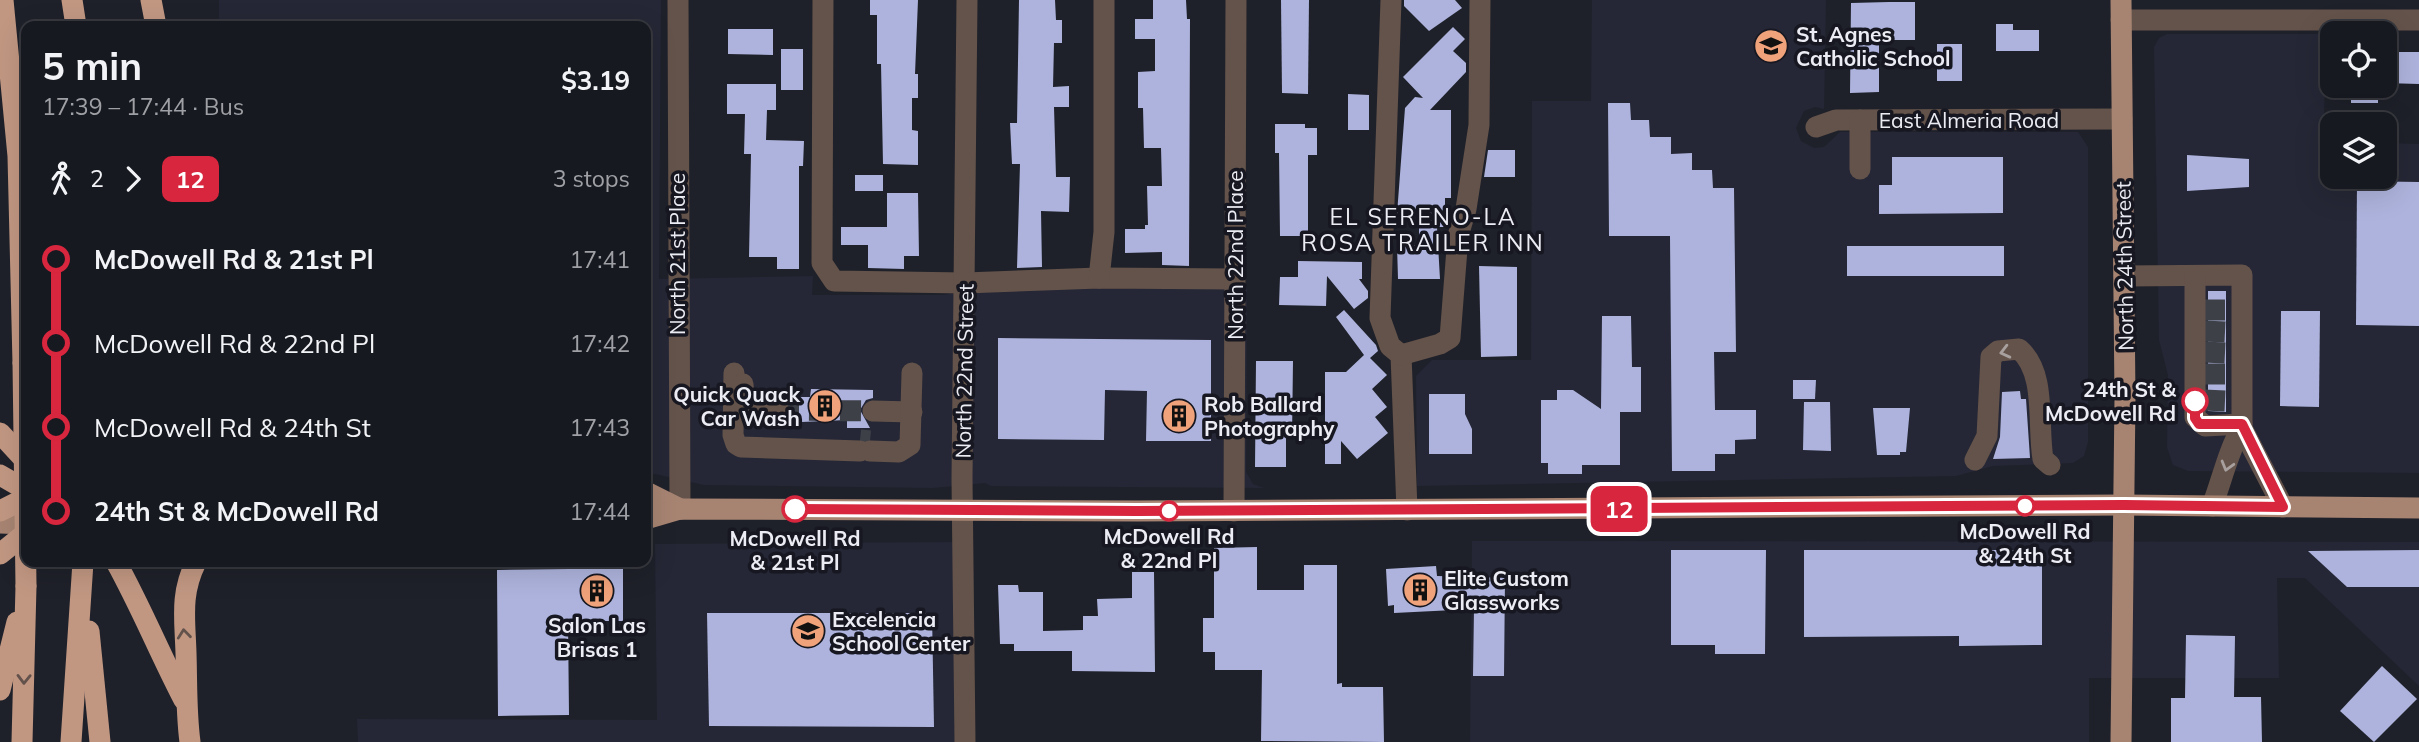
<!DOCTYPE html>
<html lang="en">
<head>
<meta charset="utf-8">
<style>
	body { margin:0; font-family:Mulish,sans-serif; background:#24262d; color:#f1f3f6; height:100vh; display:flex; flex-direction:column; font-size:26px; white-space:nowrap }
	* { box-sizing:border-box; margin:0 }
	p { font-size:23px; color:#9ea0a5 }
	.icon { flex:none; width:38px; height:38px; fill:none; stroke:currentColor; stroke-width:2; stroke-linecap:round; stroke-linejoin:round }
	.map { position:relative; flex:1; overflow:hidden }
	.panel { position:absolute; left:21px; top:21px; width:630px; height:546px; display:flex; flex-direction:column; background:#171920; border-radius:14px; box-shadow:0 7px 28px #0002,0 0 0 2px #36383e }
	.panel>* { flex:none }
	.badge { padding:0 14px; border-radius:10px; font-size:24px; line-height:46px }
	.controls { position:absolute; left:2320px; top:21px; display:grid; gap:14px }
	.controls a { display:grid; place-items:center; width:77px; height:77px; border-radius:14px; background:#171920; box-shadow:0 7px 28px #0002,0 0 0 2px #36383e; font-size:35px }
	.map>.badge { position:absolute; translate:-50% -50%; box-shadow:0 0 0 4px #fff }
	.legs { display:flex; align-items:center; gap:10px; height:77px; padding:0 21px; font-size:23px }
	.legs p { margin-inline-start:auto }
	.summary { display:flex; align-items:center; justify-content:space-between; height:119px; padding:0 21px }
	h1 { font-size:38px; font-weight:700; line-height:52px }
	ul { padding:0 21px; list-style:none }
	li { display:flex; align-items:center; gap:24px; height:84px; font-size:26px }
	li i { display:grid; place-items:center; width:10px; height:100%; margin:0 9px; background:currentColor }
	li i::after { content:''; width:18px; height:18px; margin:-9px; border:5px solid; border-radius:50%; background:#171920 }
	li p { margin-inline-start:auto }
	li:first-child i { background:linear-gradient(#0000 50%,currentColor 0) }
	li:last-child i { background:linear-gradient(currentColor 50%,#0000 0) }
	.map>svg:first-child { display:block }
</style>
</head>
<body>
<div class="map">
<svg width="2419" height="742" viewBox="0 0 2419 742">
	<rect width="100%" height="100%" fill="#1f212a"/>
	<!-- built -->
	<g fill="#252736">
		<polygon points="219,0 661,0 659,279 813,276 812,295 944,295 982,287 1247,286 1246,472 1253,484 1264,488 991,486 985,483 933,488 704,485 646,472 646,26 219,26"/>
		<polygon points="1592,0 1826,0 1824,109 1815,107 1804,111 1796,128 1801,141 1814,148 1824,147 1840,132 2078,132 2088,147 2088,442 2084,456 2073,463 1993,466 1956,476 1417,486 1416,376 1432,360 1531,360 1532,101 1591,101"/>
		<polygon points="2167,34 2326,34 2324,119 2326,143 2333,143 2333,177 2385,177 2385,143 2419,144 2419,473 2188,471 2173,465 2167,447 2168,375 2159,340 2154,47 2159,38"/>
		<polygon points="1472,541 2419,542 2419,686 2305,578 2277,578 2279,678 2089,678 2089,742 1470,742"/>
		<polygon points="957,542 961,742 358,742 357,719 657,720 655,544"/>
	</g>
	<!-- building -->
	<g fill="#adb3dc">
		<polygon points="870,0 918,0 915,74 918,74 918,98 912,98 912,130 918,131 918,165 883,164 881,64 877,64 877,15 870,15"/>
		<polygon points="1019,0 1055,0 1056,20 1062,20 1062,43 1054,43 1053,87 1069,86 1069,107 1054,107 1056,177 1070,177 1069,212 1041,211 1042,267 1017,268 1020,164 1012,164 1010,123 1017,123"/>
		<polygon points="1153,0 1186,0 1187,19 1190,19 1189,266 1162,265 1162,252 1125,253 1125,229 1145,229 1145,225 1148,225 1147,186 1162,186 1161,148 1144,148 1143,108 1138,108 1138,72 1155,71 1155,39 1135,39 1135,19 1153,19"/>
		<polygon points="1281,0 1309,0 1308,94 1282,93"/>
		<polygon points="1404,0 1455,0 1462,8 1429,31 1404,6"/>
		<polygon points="1889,2 1915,2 1915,40 1879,40 1879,92 1850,93 1851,3"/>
		<polygon points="1996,24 2013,24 2013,30 2039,30 2039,51 1996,51"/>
		<polygon points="1453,27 1465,39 1453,51 1466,63 1466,72 1430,110 1451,110 1451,198 1445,198 1445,227 1437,227 1440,279 1398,279 1397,245 1419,245 1419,214 1397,214 1405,108 1415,97 1423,98 1403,77"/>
		<polygon points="728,29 773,29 773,55 728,54"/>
		<rect x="1937" y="44" width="25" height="37"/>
		<rect x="781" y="49" width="22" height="41"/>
		<polygon points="2385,52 2419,52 2419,84 2385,83"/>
		<polygon points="727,84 776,84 776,110 767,110 766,140 804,141 803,166 799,166 799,269 777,269 777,257 749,257 751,154 744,154 745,114 727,114"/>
		<rect x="2351" y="86" width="27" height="17"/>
		<polygon points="1348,94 1369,95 1369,130 1348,130"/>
		<polygon points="1608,103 1630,103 1631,120 1649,120 1650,137 1671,137 1671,154 1692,153 1692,170 1712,170 1713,188 1734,188 1736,352 1714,352 1715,410 1756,410 1756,439 1735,440 1735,454 1715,454 1715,471 1672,471 1670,236 1609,236"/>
		<polygon points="1275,124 1305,124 1305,128 1317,128 1317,155 1308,155 1308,236 1280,236 1279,153 1275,153"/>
		<polygon points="1488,150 1515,150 1515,177 1484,177"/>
		<polygon points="2187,155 2249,159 2249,187 2187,191"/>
		<polygon points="1892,157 2003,157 2003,213 1879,214 1879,185 1892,185"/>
		<rect x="855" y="175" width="28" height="16"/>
		<polygon points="2357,181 2419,182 2419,326 2356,325"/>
		<polygon points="887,193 918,193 919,256 904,256 904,269 868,268 868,245 841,245 841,227 887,227"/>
		<rect x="1847" y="246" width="157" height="30"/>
		<polygon points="1298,261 1362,262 1362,279 1359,279 1368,291 1368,298 1354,309 1327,276 1326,306 1279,305 1280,277 1298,277"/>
		<polygon points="1479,266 1517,267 1517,356 1481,357"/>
		<polygon points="2208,291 2226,291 2226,412 2208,411"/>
		<polygon points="1344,310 1376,345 1378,351 1370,358 1387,375 1372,389 1387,407 1375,417 1388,433 1357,459 1341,441 1341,464 1325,464 1325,372 1346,372 1364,355 1336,317"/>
		<polygon points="2281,311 2320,311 2319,407 2280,406"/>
		<polygon points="1602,316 1631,316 1632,367 1641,367 1641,412 1620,412 1620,465 1582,465 1582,474 1548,474 1548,463 1541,463 1541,400 1557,400 1557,390 1573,390 1601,409"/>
		<polygon points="998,338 1211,340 1211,441 1146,441 1147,391 1105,390 1104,440 998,439"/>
		<polygon points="1256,361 1293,361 1292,438 1286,438 1286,467 1255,467"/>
		<polygon points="1793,380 1816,380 1815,399 1793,399"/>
		<polygon points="811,389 873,390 873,398 866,400 860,410 870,428 847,428 847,420 779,423 788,418 791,410 789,404 780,397 810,397"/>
		<polygon points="2020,391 2021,399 2026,399 2030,458 1993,459 2000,437 2002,392"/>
		<polygon points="1429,394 1465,394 1465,414 1472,429 1472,454 1429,454"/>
		<polygon points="1804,402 1830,402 1831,451 1803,450"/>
		<polygon points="1873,408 1910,408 1906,452 1900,452 1900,455 1877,455"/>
		<polygon points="1257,547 1257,590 1304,590 1304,565 1337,565 1337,684 1342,683 1342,687 1383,687 1384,742 1261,741 1262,670 1215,670 1215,652 1203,652 1203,618 1214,618 1214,548"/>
		<polygon points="1671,550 1766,550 1765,654 1715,654 1715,645 1671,645"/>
		<polygon points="1804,550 2042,550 2042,645 1959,646 1959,636 1804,637"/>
		<polygon points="2419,550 2419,587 2347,587 2308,551"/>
		<polygon points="570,562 623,562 623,621 568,621 569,715 498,716 497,570 570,569"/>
		<polygon points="1436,566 1437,576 1505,578 1504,676 1473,676 1474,609 1394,613 1394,605 1388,606 1386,569"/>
		<polygon points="1132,572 1154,572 1155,672 1072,671 1072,651 1014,651 1014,644 1000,644 998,585 1018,585 1019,592 1043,592 1043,631 1083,630 1083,616 1098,616 1097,599 1132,598"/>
		<polygon points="707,613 932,613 934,727 709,726"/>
		<polygon points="2186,635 2235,636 2234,697 2261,697 2262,742 2171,742 2171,698 2185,698"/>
		<polygon points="2382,666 2417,699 2374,742 2340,711"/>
	</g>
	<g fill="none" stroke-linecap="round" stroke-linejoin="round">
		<!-- minor-tunnel -->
		<g stroke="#3e4048" stroke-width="21" stroke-dasharray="21 10" stroke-linecap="butt">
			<polyline points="2204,310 2226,310"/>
			<polyline points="2204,331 2226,332"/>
			<polyline points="2204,352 2226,353"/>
			<polyline points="2204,374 2226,374"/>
			<polyline points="2204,400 2226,401"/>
			<polyline points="778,410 873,411"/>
			<polyline points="860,440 870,441"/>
		</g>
		<!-- minor -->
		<g stroke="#64534a" stroke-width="21">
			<polyline points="678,0 680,509"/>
			<polyline points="823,0 822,263 834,281 965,283 1099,278 1234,279"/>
			<polyline points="1391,0 1380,318 1390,346 1401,355 1407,510"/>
			<polyline points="2121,20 2419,20"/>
			<polyline points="1816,127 1836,120 2122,119"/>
			<polyline points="1860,169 1860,120"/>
			<polyline points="2124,276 2242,275 2242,428 2283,507"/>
			<polyline points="2195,276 2195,417 2205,426 2242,424"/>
			<polyline points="1099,278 1104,232 1104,0"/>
			<polyline points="1401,355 1440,344 1450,338 1458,236 1466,209 1479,125 1480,0"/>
			<polyline points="734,373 733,435 736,444 741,447 860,451"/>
			<polyline points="743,384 745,408 778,410"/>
			<polyline points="873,411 912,412"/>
			<polyline points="870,451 899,452 910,445 912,373"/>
			<path d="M1975 460 1987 436 1991 357 1998 351 2019 349C2047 373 2037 424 2043 459L2050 465"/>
			<path d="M2212 506C2222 481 2228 450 2242 428"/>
			<polyline points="1234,511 1236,0"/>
			<polyline points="965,742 962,478 967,0"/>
		</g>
		<!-- major -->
		<g stroke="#a78472" stroke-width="21">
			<polyline points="2121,0 2125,398 2121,742"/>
			<polyline points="646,492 680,509"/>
			<polyline points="646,519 680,509 1137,511 2124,505 2419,508"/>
			<polyline points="0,523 26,524"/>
		</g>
		<!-- highway -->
		<g stroke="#c19782" stroke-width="21">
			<polyline points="3,0 18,156 23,363"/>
			<polyline points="72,0 76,26"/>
			<polyline points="151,0 156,26"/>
			<polyline points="0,433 26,461"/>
			<polyline points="0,475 26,490"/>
			<polyline points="0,511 26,498"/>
			<polyline points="0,554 26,533"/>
			<path d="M116 562C141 607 160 654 184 700"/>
			<polyline points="89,631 100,742"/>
			<polyline points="0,690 17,622"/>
			<polyline points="22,742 26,586"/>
			<polyline points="71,742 83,562"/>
			<path d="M190 742C186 712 187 684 186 653 185 619 180 594 196 562"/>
		</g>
		<!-- highway-bridge -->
		<polyline stroke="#c19782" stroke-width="21" points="23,363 26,586"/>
	</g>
	<!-- one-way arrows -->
	<defs><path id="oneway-chevron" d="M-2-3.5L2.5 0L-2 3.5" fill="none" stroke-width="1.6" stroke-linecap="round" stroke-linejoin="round" transform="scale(1.75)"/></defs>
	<g stroke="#a8a09f">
		<use href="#oneway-chevron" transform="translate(2005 352) rotate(166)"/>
		<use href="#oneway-chevron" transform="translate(2227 466) rotate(106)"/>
	</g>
	<g stroke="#63514c">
		<use href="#oneway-chevron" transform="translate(184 634) rotate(-96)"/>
		<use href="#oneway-chevron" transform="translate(24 679) rotate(91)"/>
	</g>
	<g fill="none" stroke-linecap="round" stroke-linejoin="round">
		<!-- line-1 casing -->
		<g stroke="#fff" stroke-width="16">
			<polyline id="line-1" points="795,509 1137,511 2124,505 2283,507 2242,424 2199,424 2195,418 2195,401"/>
		</g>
		<!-- line-1 -->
		<use href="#line-1" stroke="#d7263d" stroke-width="10"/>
	</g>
	<!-- icons -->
	<defs>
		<g id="school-disc" transform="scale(1.75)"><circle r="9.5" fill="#f0a27a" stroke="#161720"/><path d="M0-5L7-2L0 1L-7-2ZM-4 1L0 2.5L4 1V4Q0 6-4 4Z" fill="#111"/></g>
		<g id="building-disc" transform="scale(1.75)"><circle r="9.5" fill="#f0a27a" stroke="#161720"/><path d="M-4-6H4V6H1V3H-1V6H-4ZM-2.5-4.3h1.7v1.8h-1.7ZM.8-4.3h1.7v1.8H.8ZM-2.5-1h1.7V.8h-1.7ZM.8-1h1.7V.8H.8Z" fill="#111"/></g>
	</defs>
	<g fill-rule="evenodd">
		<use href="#school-disc" x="1771" y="46"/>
		<use href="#building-disc" x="825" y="406"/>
		<use href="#building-disc" x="1179" y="416"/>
		<use href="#building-disc" x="1420" y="590"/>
		<use href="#building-disc" x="597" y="591"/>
		<use href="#school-disc" x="808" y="631"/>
	</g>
	<!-- markers -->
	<g fill="#fff" stroke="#d7263d" stroke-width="3.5">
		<circle cx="2195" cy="401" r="12"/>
		<circle cx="2025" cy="506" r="9"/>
		<circle cx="795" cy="509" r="12"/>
		<circle cx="1169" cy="511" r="9"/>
	</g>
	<g text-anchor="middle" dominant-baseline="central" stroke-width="7" stroke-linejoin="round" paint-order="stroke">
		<!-- poi labels -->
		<g font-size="21" font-weight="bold" fill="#ecedf4" stroke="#161720" text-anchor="start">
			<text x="1796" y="34">St. Agnes<tspan x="1796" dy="24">Catholic School</tspan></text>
			<text x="800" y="394" text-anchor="end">Quick Quack<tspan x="800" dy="24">Car Wash</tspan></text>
			<text x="1204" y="404">Rob Ballard<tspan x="1204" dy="24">Photography</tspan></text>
			<text x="1444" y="578">Elite Custom<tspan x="1444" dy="24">Glassworks</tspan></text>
			<text x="832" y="619">Excelencia<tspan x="832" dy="24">School Center</tspan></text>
			<text x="597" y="625" text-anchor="middle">Salon Las<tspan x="597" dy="24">Brisas 1</tspan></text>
		</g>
		<!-- street labels -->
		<g font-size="21" fill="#ecedf4" stroke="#161720">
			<text x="1969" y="120">East Almeria Road</text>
			<text transform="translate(677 254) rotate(-90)">North 21st Place</text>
			<text transform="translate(1235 255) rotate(-90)">North 22nd Place</text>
			<text transform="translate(2124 266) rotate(-91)">North 24th Street</text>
			<text transform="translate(964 371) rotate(-89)">North 22nd Street</text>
		</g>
		<!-- stop labels -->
		<g font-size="21" font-weight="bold" fill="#ecedf4" stroke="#161720">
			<text x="2176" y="389" text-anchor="end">24th St &amp;<tspan x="2176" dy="24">McDowell Rd</tspan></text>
			<text x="2025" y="531">McDowell Rd<tspan x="2025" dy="24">&amp; 24th St</tspan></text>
			<text x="1169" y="536">McDowell Rd<tspan x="1169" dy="24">&amp; 22nd Pl</tspan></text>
			<text x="795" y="538">McDowell Rd<tspan x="795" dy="24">&amp; 21st Pl</tspan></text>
		</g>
		<!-- neighbourhood labels -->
		<g font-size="23" letter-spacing="2" fill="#ecedf4" stroke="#161720">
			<text x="1423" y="216">EL SERENO-LA<tspan x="1423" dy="26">ROSA TRAILER INN</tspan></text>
		</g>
	</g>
</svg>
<div class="controls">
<a><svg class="icon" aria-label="locate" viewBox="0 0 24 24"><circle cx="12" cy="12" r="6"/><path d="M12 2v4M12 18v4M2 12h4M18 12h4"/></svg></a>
<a><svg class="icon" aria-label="layers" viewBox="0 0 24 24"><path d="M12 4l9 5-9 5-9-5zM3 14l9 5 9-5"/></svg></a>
</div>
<b class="badge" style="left:1619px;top:509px;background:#d7263d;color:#fff">12</b>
<section class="panel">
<div class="summary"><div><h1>5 min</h1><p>17:39 – 17:44 · Bus</p></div><b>$3.19</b></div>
<div class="legs"><svg class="icon" aria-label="walk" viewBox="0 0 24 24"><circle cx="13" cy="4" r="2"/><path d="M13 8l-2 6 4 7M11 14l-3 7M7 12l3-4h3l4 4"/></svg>2<svg class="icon" aria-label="forward" viewBox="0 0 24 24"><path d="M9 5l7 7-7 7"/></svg><b class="badge" style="background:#d7263d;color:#fff">12</b><p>3 stops</p></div>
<ul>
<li><i style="color:#d7263d"></i><b>McDowell Rd &amp; 21st Pl</b><p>17:41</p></li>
<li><i style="color:#d7263d"></i><span>McDowell Rd &amp; 22nd Pl</span><p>17:42</p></li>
<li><i style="color:#d7263d"></i><span>McDowell Rd &amp; 24th St</span><p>17:43</p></li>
<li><i style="color:#d7263d"></i><b>24th St &amp; McDowell Rd</b><p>17:44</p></li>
</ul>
</section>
</div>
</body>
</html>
